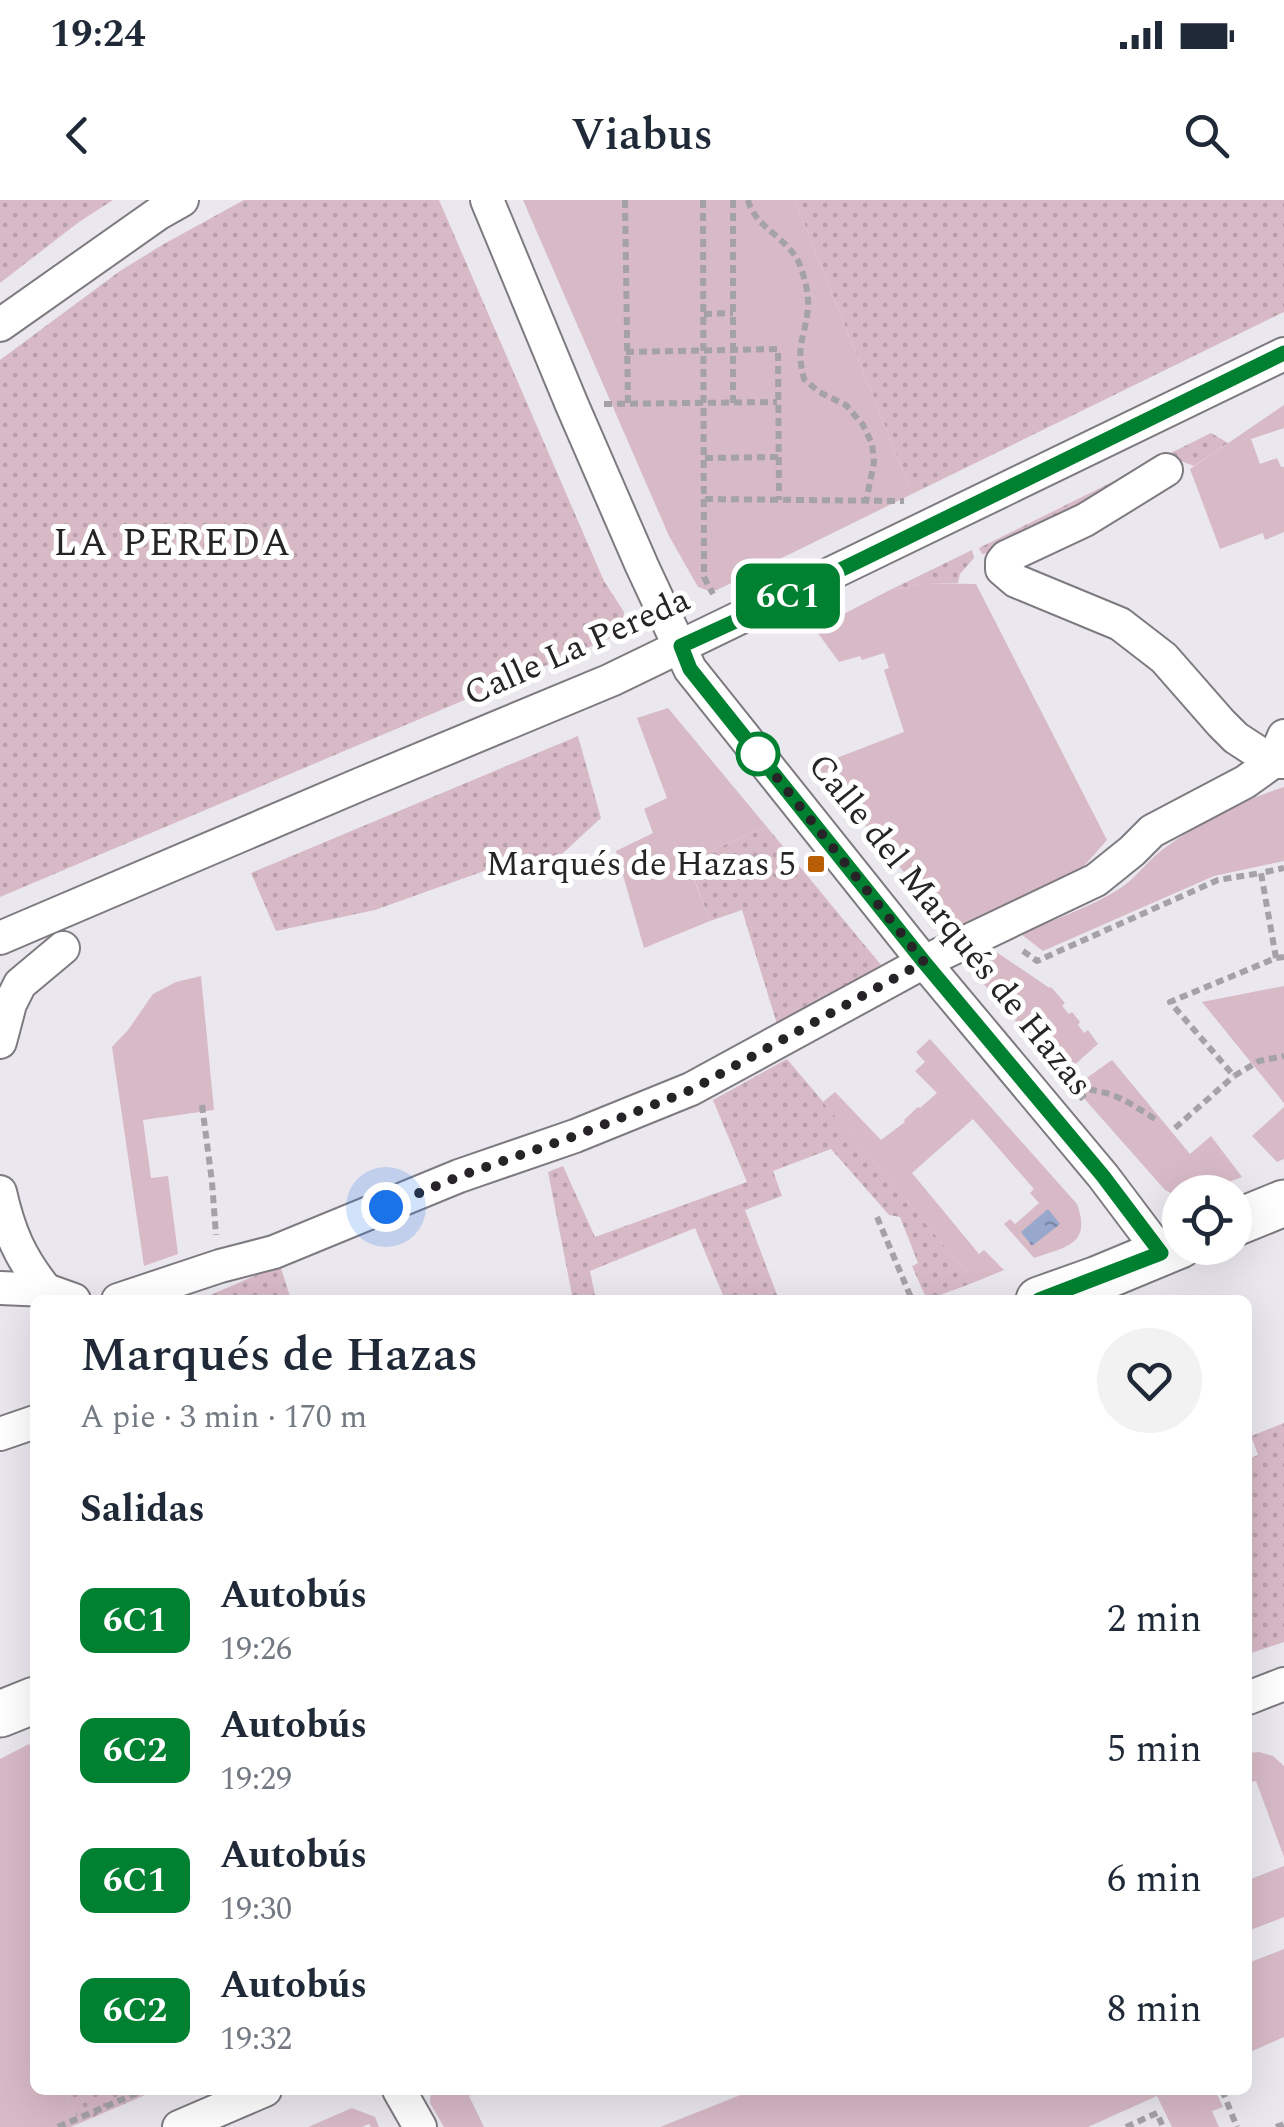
<!DOCTYPE html>
<html lang="es">
<head>
<meta charset="utf-8">
<style>
	body { margin:0; font-family:Spectral,serif; background:#f2f2f3; color:#1f2937; height:100vh; display:flex; flex-direction:column; font-size:38px; white-space:nowrap }
	* { box-sizing:border-box; margin:0 }
	p { font-size:32px; color:#747a83 }
	.icon { flex:none; width:55px; height:55px; fill:none; stroke:currentColor; stroke-width:2; stroke-linecap:round; stroke-linejoin:round }
	.map { position:relative; flex:1; overflow:hidden }
	.sheet { position:absolute; left:30px; top:1095px; width:1222px; height:800px; display:flex; flex-direction:column; background:#fff; border-radius:15px; box-shadow:0 10px 40px #0002 }
	.sheet>* { flex:none }
	.badge { padding:0 20px; border-radius:15px; font-size:35px; line-height:65px }
	.tools { position:absolute; left:1162px; top:975px; display:grid; gap:20px }
	.tools a { display:grid; place-items:center; width:90px; height:90px; border-radius:50%; background:#fff; box-shadow:0 10px 40px #0002; font-size:50px }
	.you { position:absolute; width:50px; height:50px; margin:-25px; border:8px solid #fff; border-radius:50%; background:#1a73e8; box-shadow:0 0 0 15px #1a73e833 }
	.map>.badge { position:absolute; translate:-50% -50%; box-shadow:0 0 0 5px #fff }
	h2 { padding:0 50px; font-size:38px; line-height:90px }
	.round { display:grid; place-items:center; flex:none; width:105px; height:105px; border-radius:52px; background:#f2f2f3 }
	.overview { display:flex; align-items:center; justify-content:space-between; height:170px; padding:0 50px }
	h1 { font-size:48px; font-weight:600; line-height:75px }
	ul { padding:0; list-style:none }
	li { display:flex; align-items:center; gap:30px; height:130px; padding:0 50px }
	li div { flex:1 }
	li b { display:block; font-size:38px }
	li em { font-style:normal }
	li .badge { min-width:110px; font-weight:700; text-align:center }
	.status { display:flex; justify-content:space-between; align-items:center; height:70px; padding:0 50px; background:#fff; direction:ltr }
	.status svg { height:28px; fill:currentColor }
	header { display:flex; justify-content:space-between; align-items:center; height:130px; padding:0 50px; background:#fff; font-size:45px; font-weight:600 }
	.map>svg:first-child { display:block }
</style>
</head>
<body>
<div class="status"><b>19:24</b><svg viewBox="0 0 49 12"><path d="M0 12V9h3v3zM5 12V6h3v6zM10 12V3h3v9zM15 12V0h3v12zM26 1h20v11H26zM47 4h2v5h-2z"/></svg></div>
<header><svg class="icon" aria-label="back" viewBox="0 0 24 24"><path d="M15 5l-7 7 7 7"/></svg>Viabus<svg class="icon" aria-label="search" viewBox="0 0 24 24"><circle cx="10" cy="10" r="6"/><path d="M15 15l6 6"/></svg></header>
<div class="map">
<svg width="1284" height="1927" viewBox="0 0 1284 1927">
	<defs>
		<pattern id="grass-dots" width="8" height="8" patternUnits="userSpaceOnUse" patternTransform="scale(2.5)"><rect width="8" height="8" fill="#d7bac6"/><path d="M2 2h.1M6 6h.1" fill="none" stroke="#b8a0aa" stroke-width="1.8" stroke-linecap="round"/></pattern>
		<pattern id="water-ripples" width="26" height="14" patternUnits="userSpaceOnUse" patternTransform="scale(2.5)"><rect width="26" height="14" fill="#98a7cc"/><path d="M2 4q2-2 4 0t4 0M15 11q2-2 4 0t4 0" fill="none" stroke="#7c88a6"/></pattern>
	</defs>
	<rect width="100%" height="100%" fill="#ebe7ef"/>
	<!-- grass -->
	<g fill="url(#grass-dots)">
		<polygon points="0,0 113,0 79,22 0,83"/>
		<polygon points="244,0 439,0 604,381 624,412 622,431 613,437 0,697 0,160 120,71 162,45"/>
		<polygon points="795,0 1284,0 1284,112 912,294"/>
		<polygon points="1211,233 1228,243 1194,266 1173,258 1008,349 982,354 979,348"/>
		<polygon points="972,350 974,358 960,374 958,383 925,383 888,391"/>
		<polygon points="578,536 601,618 563,653 555,657 512,661 375,710 276,731 251,673"/>
		<polygon points="767,627 881,765 777,824 742,710 710,721 689,665 690,659"/>
		<polygon points="787,859 975,1082 927,1100 912,1066 918,1063 900,1017 889,1015 831,949 773,971 782,996 745,1010 779,1100 725,1100 695,1028 590,1071 596,1100 573,1100 548,972 563,966 595,1037 747,982 713,900"/>
		<polygon points="280,1065 291,1100 199,1100"/>
		<polygon points="1284,1223 1284,1442 1248,1454 1248,1272 1252,1269 1248,1259 1258,1255 1251,1236"/>
		<polygon points="64,1890 157,1890 80,1923"/>
	</g>
	<!-- green -->
	<g fill="#d7bac6">
		<polygon points="523,0 795,0 912,294 717,390 709,391 698,387 669,336"/>
		<polygon points="1284,205 1284,228 1251,239 1260,264 1277,258 1281,267 1284,267 1284,332 1265,340 1263,333 1220,349 1190,269"/>
		<polygon points="925,383 976,384 1107,640 1076,675 958,731 951,729 816,566 904,532 884,470 889,468 884,453 862,460 860,456 839,462 815,429 888,391"/>
		<polygon points="668,508 767,627 690,659 689,666 710,721 644,748 616,651 653,633 644,609 667,598 637,518"/>
		<path d="M1284 587V661L1214 676 1043 751 1021 734C1052 720 1100 704 1126 684 1140 673 1151 657 1166 647 1201 622 1243 600 1284 587Z"/>
		<polygon points="992,749 1048,787 1052,788 1065,803 1062,806 1069,814 1072,812 1080,822 1078,825 1084,833 1088,830 1098,844 1063,875 981,781 977,764 983,753"/>
		<polygon points="201,776 214,910 143,920 151,978 168,976 178,1054 144,1066 112,847 128,830 153,794 176,782"/>
		<polygon points="1284,786 1284,903 1202,802"/>
		<path d="M930 839 1077 1004C1092 1045 1065 1047 1034 1058L1004 1024 1010 1019 1015 1024 1039 1003 1030 993 1034 989 973 919 912 973 979 1054 984 1050 1004 1070 975 1082 823 902 835 892 881 940 905 922 904 920 918 907 920 908 937 893 915 871 925 862 916 852Z"/>
		<polygon points="1112,860 1190,954 1211,936 1242,977 1201,992 1180,992 1180,998 1165,990 1074,887"/>
		<polygon points="1284,907 1284,959 1277,962 1252,936"/>
		<polygon points="29,1544 35,1556 35,1791 31,1818 35,1828 35,1890 64,1890 80,1923 71,1927 0,1927 0,1559"/>
		<polygon points="1259,1552 1273,1556 1284,1566 1284,1657 1256,1581 1248,1583 1248,1553"/>
		<polygon points="1284,1666 1284,1717 1248,1731 1248,1680"/>
		<polygon points="1284,1749 1284,1837 1248,1853 1248,1763"/>
		<polygon points="431,1890 482,1890 469,1896 484,1927 444,1927 430,1903"/>
		<polygon points="753,1890 1215,1890 1223,1907 1212,1911 1219,1927 1172,1927 1157,1896 1088,1927 660,1927"/>
		<polygon points="352,1908 375,1917 379,1927 371,1927 369,1924 362,1927 308,1927"/>
	</g>
	<!-- water -->
	<polygon fill="url(#water-ripples)" points="1048,1009 1060,1024 1032,1046 1021,1032"/>
	<g fill="none" stroke-linecap="round" stroke-linejoin="round">
		<!-- street casing -->
		<g stroke="#7d7a80" stroke-width="36">
			<g id="street">
				<polyline points="487,0 572,205 642,366 690,469 924,762 1103,976 1161,1053"/>
				<polyline points="0,125 159,13 182,0"/>
				<polyline points="1166,270 1085,320 1006,357 1002,362 1002,369 1016,381 1120,424 1164,458 1221,523 1236,538 1273,562 1284,536"/>
				<polyline points="0,738 361,584 611,480 1284,154"/>
				<polyline points="0,842 10,804 20,784 63,748"/>
				<path d="M0 992C9 1032 20 1058 46 1090"/>
				<polyline points="0,1088 46,1090 74,1100"/>
				<polyline points="118,1100 220,1066 274,1052 459,976 575,936 691,889 924,762 1096,680 1132,651 1152,631 1245,582 1273,562 1284,562"/>
				<polyline points="0,1234 35,1222"/>
				<polyline points="1248,1498 1284,1484"/>
				<polyline points="399,1890 420,1927"/>
				<polyline points="179,1927 265,1890"/>
			</g>
		</g>
		<!-- secondary casing -->
		<g stroke="#7d7a80" stroke-width="49">
			<g id="secondary">
				<polyline points="1235,1023 1284,1003"/>
				<polyline points="1039,1100 1098,1079 1180,1045"/>
				<polyline points="0,1514 35,1500"/>
			</g>
		</g>
		<!-- path -->
		<g stroke="#a4a1a7" stroke-width="6" stroke-dasharray="8 5" stroke-linecap="butt">
			<polyline points="625,0 628,204"/>
			<polyline points="703,0 704,377 713,394"/>
			<polyline points="733,0 733,203"/>
			<path d="M748 0C755 29 791 38 801 68 805 79 809 95 808 108 805 139 795 144 804 179L819 192 846 205 863 225 872 244 874 262 866 302"/>
			<polyline points="704,114 733,113"/>
			<polyline points="626,152 778,149 779,300"/>
			<polyline points="604,204 777,202"/>
			<polyline points="705,258 779,257"/>
			<polyline points="705,299 904,301"/>
			<polyline points="1023,751 1037,761 1218,680 1261,673"/>
			<polyline points="1284,757 1276,758 1170,802 1234,876 1259,861 1284,856"/>
			<polyline points="1276,758 1261,673 1284,668"/>
			<path d="M1079 899 1090 890C1116 892 1136 907 1158 921"/>
			<polyline points="202,905 212,982 216,1035"/>
			<polyline points="1175,928 1234,876"/>
			<polyline points="877,1017 912,1100"/>
			<polyline points="1222,1890 1237,1927"/>
			<polyline points="58,1927 144,1890"/>
			<polyline points="1126,1927 1157,1913 1163,1927"/>
			<polyline points="1276,1927 1284,1924"/>
		</g>
		<!-- street -->
		<use href="#street" stroke="#fff" stroke-width="32"/>
		<!-- secondary -->
		<use href="#secondary" stroke="#fff" stroke-width="45"/>
	</g>
	<g fill="none" stroke-linecap="round" stroke-linejoin="round">
		<!-- line casing -->
		<g stroke="#fff" stroke-width="22">
			<polyline id="line" points="1039,1100 1161,1053 1103,976 924,762 690,469 681,446 738,420 1284,153"/>
		</g>
		<!-- line -->
		<use href="#line" stroke="#008131" stroke-width="15"/>
		<!-- walk -->
		<polyline stroke="#262427" stroke-width="10" stroke-dasharray="0 18" points="386,1007 460,976 575,936 691,890 924,762 758,554"/>
	</g>
	<!-- markers -->
	<circle fill="#fff" stroke="#008131" stroke-width="5" cx="758" cy="554" r="20"/>
	<rect fill="#ba5e05" stroke="#fff" stroke-width="4" x="806" y="654" width="20" height="20" rx="5"/>
	<g text-anchor="middle" dominant-baseline="central" stroke-width="10" stroke-linejoin="round" paint-order="stroke">
		<!-- street labels -->
		<g font-size="35" fill="#262427" stroke="#fff">
			<text transform="translate(577 447) rotate(-24)">Calle La Pereda</text>
			<text transform="translate(950 725) rotate(51)">Calle del Marqués de Hazas</text>
		</g>
		<!-- poi labels -->
		<g font-size="35" fill="#262427" stroke="#fff" text-anchor="end">
			<text x="796" y="664">Marqués de Hazas 5</text>
		</g>
		<!-- neighbourhood labels -->
		<g font-size="38" letter-spacing="2.5" fill="#262427" stroke="#fff">
			<text x="173" y="344">LA PEREDA</text>
		</g>
	</g>
</svg>
<div class="tools">
<a><svg class="icon" aria-label="locate" viewBox="0 0 24 24"><circle cx="12" cy="12" r="6"/><path d="M12 2v4M12 18v4M2 12h4M18 12h4"/></svg></a>
</div>
<div class="you" style="left:386px;top:1007px"></div>
<b class="badge" style="left:788px;top:396px;background:#008131;color:#fff">6C1</b>
<section class="sheet">
<div class="overview"><div><h1>Marqués de Hazas</h1><p>A pie · 3 min · 170 m</p></div><a class="round"><svg class="icon" aria-label="heart" viewBox="0 0 24 24"><path d="M12 20l-8-8c-3-5 5-10 8-4 3-6 11-1 8 4z"/></svg></a></div>
<h2>Salidas</h2>
<ul>
<li><span class="badge" style="background:#008131;color:#fff">6C1</span><div><b>Autobús</b><p>19:26</p></div><em>2 min</em></li>
<li><span class="badge" style="background:#008131;color:#fff">6C2</span><div><b>Autobús</b><p>19:29</p></div><em>5 min</em></li>
<li><span class="badge" style="background:#008131;color:#fff">6C1</span><div><b>Autobús</b><p>19:30</p></div><em>6 min</em></li>
<li><span class="badge" style="background:#008131;color:#fff">6C2</span><div><b>Autobús</b><p>19:32</p></div><em>8 min</em></li>
</ul>
</section>
</div>
</body>
</html>
